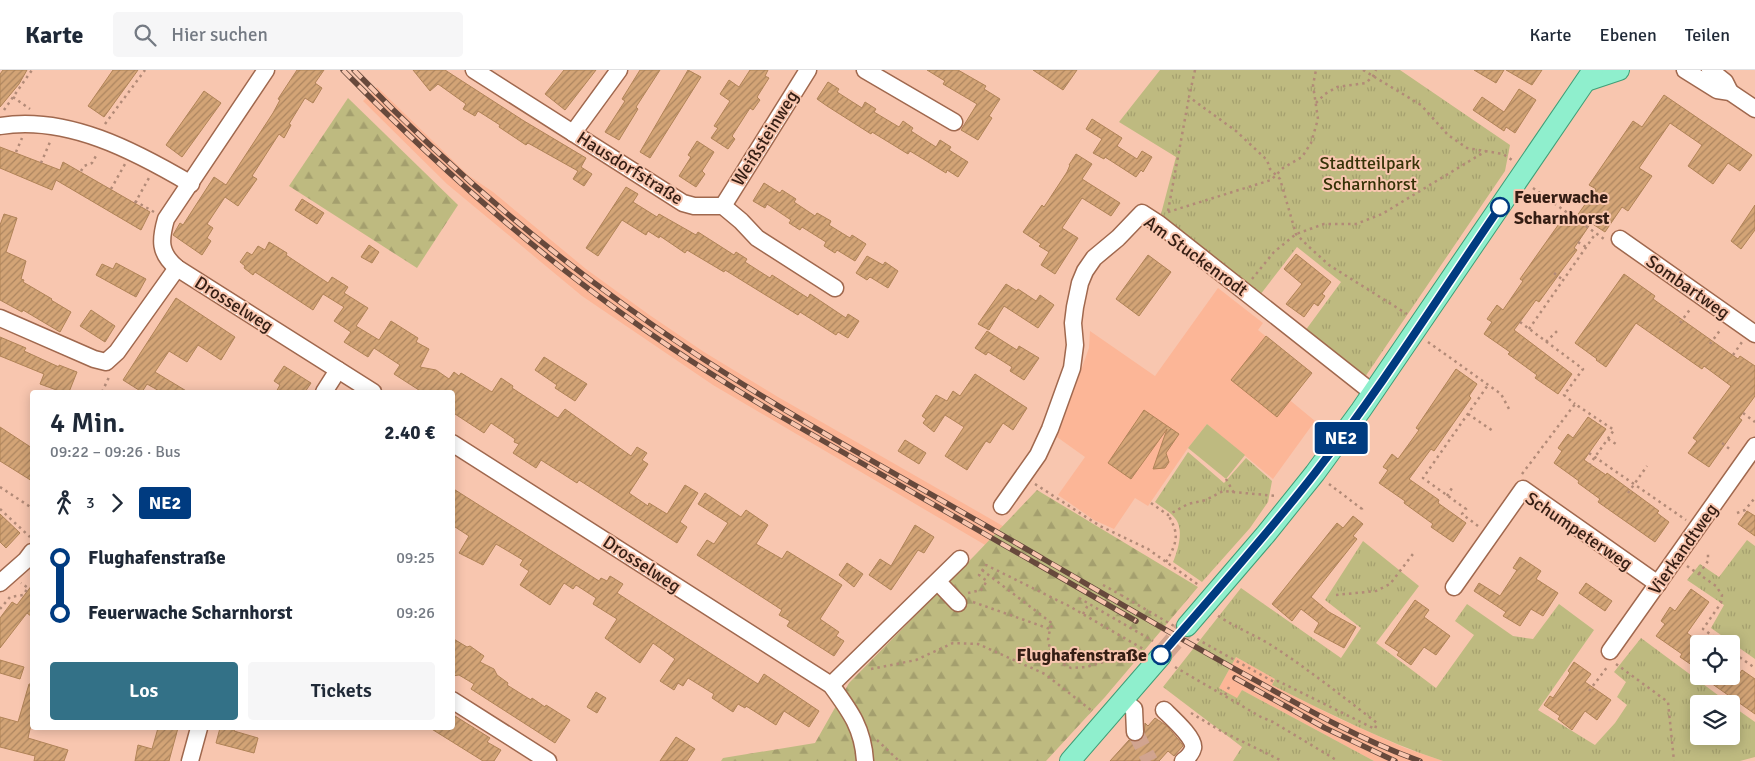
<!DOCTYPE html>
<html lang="de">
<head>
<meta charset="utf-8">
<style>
	body { margin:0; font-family:Signika,sans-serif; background:#f6f6f7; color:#1f2937; height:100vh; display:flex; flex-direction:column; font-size:19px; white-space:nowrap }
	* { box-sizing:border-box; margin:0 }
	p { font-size:16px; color:#747a83 }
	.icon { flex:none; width:28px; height:28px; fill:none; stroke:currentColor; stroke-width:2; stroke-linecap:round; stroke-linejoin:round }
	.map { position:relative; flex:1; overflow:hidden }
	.panel { position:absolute; left:30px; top:320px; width:425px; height:340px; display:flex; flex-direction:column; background:#fff; border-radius:5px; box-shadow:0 2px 12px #0003 }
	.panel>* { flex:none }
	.badge { padding:0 10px; border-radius:4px; font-size:18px; line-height:32px }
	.tools { position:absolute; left:1690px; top:565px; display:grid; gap:10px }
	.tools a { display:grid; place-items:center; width:50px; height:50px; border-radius:5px; background:#fff; box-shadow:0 2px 12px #0003; font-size:25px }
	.map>.badge { position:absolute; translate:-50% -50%; box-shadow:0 0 0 2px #fff }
	.legs { display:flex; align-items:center; gap:8px; height:55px; padding:0 20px; font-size:16px }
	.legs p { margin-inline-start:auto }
	.headline { display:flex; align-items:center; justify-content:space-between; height:85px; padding:0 20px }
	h1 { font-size:28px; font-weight:600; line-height:38px }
	.action { display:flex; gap:10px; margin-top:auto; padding:10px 20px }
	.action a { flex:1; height:58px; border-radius:5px; background:#337187; color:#fff; font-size:20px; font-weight:600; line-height:58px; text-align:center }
	.action a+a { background:#f6f6f7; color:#1f2937 }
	ul { padding:0 20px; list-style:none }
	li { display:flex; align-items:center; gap:18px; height:55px; font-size:19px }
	li i { display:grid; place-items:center; width:8px; height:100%; margin:0 6px; background:currentColor }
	li i::after { content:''; width:12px; height:12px; margin:-6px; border:4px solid; border-radius:50%; background:#fff }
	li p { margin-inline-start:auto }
	li:first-child i { background:linear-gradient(#0000 50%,currentColor 0) }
	li:last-child i { background:linear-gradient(currentColor 50%,#0000 0) }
	header { display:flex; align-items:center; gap:30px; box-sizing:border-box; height:70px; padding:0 25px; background:#fff; border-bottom:1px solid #e0e1e3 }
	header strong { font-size:24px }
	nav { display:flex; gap:28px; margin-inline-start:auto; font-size:18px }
	.search { width:350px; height:45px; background:#f6f6f7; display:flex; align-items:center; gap:12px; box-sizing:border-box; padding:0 18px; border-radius:5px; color:#747a83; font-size:19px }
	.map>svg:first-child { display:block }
</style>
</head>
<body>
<header>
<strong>Karte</strong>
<div class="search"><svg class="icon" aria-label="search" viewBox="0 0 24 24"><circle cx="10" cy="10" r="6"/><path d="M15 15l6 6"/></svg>Hier suchen</div>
<nav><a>Karte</a><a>Ebenen</a><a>Teilen</a></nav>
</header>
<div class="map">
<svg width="1755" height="691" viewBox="0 0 1755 691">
	<defs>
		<pattern id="grass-tufts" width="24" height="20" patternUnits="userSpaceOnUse" patternTransform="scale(1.25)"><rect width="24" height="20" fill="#beba80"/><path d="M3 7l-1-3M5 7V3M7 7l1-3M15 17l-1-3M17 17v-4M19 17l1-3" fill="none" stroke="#a49f6e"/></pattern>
		<pattern id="forest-firs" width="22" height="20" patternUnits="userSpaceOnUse" patternTransform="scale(1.25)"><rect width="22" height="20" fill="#beba80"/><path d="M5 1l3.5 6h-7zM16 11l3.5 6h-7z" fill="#a49f6e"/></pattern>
		<pattern id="building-hatch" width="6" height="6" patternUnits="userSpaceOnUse" patternTransform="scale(1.25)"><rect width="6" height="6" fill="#d3a476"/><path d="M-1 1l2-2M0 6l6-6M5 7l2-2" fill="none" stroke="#ac8560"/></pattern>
	</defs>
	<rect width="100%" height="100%" fill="#f8c6af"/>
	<!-- built -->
	<g fill="#fcb697">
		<polygon points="377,17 468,105 493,122 586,199 648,244 704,282 778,327 996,452 1098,513 1077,529 713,315 582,226 447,114 363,31"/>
		<polygon points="1218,218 1263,253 1258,260 1283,280 1286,327 1315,351 1273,409 1207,354 1188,378 1148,436 1135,428 1114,459 1094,450 1058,425 1085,387 1057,367 1089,278 1090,261 1155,306"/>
		<polygon points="1236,587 1275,609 1272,615 1340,649 1405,678 1443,691 1374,691 1242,620 1237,629 1219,618"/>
	</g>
	<!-- grass -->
	<g fill="url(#grass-tufts)">
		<polygon points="1160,0 1400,0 1510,75 1505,101 1365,307 1305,261 1341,212 1297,177 1260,225 1161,144 1176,87 1119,52"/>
		<path d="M1188 382 1224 413 1246 388 1272 411 1268 432 1250 458 1202 512 1173 492C1178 480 1185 458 1174 447 1169 441 1161 437 1155 432Z"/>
		<polygon points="1747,470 1755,476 1755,589 1711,558 1724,535 1687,510 1700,494 1719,507"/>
		<path d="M1363 471 1419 516 1376 573 1436 618 1474 565 1455 551 1467 534 1513 566 1533 569 1559 534 1594 560 1538 640 1595 675 1615 653 1627 635 1617 627 1626 612 1614 602 1641 568 1730 634H1699V666H1731V635L1755 652V687L1740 691H1443C1383 671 1328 643 1272 615L1275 609 1236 587 1219 618 1237 628 1242 620 1374 691H1233L1242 677 1163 617 1241 518 1341 588 1361 558 1325 530Z"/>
	</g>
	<!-- forest -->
	<g fill="url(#forest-firs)">
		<polygon points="348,28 458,135 417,198 289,116"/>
		<polygon points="1037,420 1198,517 1105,627 1046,691 721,691 723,688 815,673 849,613 976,484"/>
	</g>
	<!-- pitch -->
	<polygon fill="#beba80" points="1207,354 1245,385 1226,409 1188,378"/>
	<!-- building -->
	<g fill="url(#building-hatch)" stroke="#b08357">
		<polygon points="3,0 27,0 19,14 0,37 0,4"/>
		<polygon points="113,0 138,0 104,47 88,36"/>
		<polygon points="297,0 324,0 315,13 322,18 313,33 305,28 289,54 291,55 284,68 279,64 252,106 257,109 238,136 225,127 207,154 213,158 207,168 211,171 202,185 173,165 180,153 183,155 214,107 226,115 273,43 280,30 278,29"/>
		<polygon points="413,0 445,0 524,51 586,88 581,97 592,104 584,116 573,109 578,101 528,73 526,75 499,57 500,55 478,41 475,46 463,39 466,34 438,14 430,21"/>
		<polygon points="564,0 596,0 565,40 545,24"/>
		<polygon points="640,0 660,0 636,37 638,39 619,70 605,62 625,31 622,29"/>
		<polygon points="688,0 701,7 650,88 640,82"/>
		<polygon points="750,0 768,0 765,6 769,8 757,27 760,30 753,40 750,38 732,66 735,69 728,79 711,68 718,58 714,56 730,31 720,24 729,10 739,17"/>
		<polygon points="927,0 958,0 986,16 984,19 1000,29 989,46 992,48 978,70 961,60 977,34 943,14 945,11"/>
		<polygon points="1033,0 1077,0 1063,20"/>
		<polygon points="1474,0 1504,0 1496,13"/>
		<polygon points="1506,0 1542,0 1532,15"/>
		<polygon points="828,12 839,19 837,22 862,38 865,32 876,39 874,42 899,57 903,51 913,58 911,61 936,77 940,70 951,77 949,80 968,92 958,107 947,100 946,103 910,81 908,84 872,62 871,64 827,36 817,29"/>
		<polygon points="1519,19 1536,30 1515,63 1506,57 1504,61 1473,40 1482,27 1504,42"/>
		<polygon points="204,21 221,33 182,87 166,75"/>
		<polygon points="1664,25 1752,85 1740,101 1728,93 1713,114 1688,96 1702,75 1670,53 1639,98 1652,106 1628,141 1622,137 1605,162 1591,153 1574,178 1577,180 1562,200 1539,232 1536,230 1514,260 1572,304 1558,324 1535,308 1537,305 1508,284 1510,282 1484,264 1492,252 1487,249 1497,235 1503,240 1523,211 1520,209 1561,151 1569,157 1596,119 1589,115 1633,51 1642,57"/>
		<polygon points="1092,49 1122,68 1117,76 1137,89 1142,81 1152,87 1143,102 1141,100 1136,107 1105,87 1104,89 1093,83 1102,69 1086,59"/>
		<polygon points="697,71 714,82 702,101 705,104 696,117 679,106 691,87 688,85"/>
		<polygon points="0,77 60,100 63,92 150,142 141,160 56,110 52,120 0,98"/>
		<polygon points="1076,84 1092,94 1082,109 1120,133 1111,146 1082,128 1062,158 1078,168 1055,204 1041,195 1049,182 1039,176 1041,174 1023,162 1042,135 1044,137 1067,102 1070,95 1069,95"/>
		<polygon points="764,113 780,123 782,120 796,129 794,132 815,146 817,143 831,151 829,155 850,168 852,165 866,174 855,191 837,180 835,183 824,176 826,172 802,157 800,160 789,153 791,150 767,134 765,138 753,131"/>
		<polygon points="626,117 638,124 633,132 657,147 659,144 696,165 698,162 734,185 736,182 747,189 745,192 770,208 772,205 808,228 810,224 846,248 848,244 859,251 848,268 838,262 836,265 800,242 798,245 725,200 724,202 687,180 685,183 660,166 659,168 648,161 646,165 622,150 598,186 586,178"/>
		<polygon points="302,129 324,143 317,154 295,140"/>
		<polygon points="1755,135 1755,160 1741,179 1731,171"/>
		<polygon points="4,144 17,148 6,182 26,191 21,209 24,210 23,212 52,229 51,230 71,242 60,262 23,240 22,242 0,230 0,155"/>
		<polygon points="269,172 287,183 286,185 328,213 332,207 348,217 344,223 368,238 356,256 379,270 391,251 418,268 416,272 429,279 420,297 436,300 449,309 454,302 459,306 461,303 492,322 501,308 513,316 512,318 558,348 565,339 631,386 637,377 647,383 642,390 648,394 629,423 648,436 649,433 667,444 685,415 698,423 680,452 687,457 677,473 579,410 577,413 541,390 536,398 513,383 519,374 514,372 515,369 491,353 484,363 452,342 452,322 422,322 394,304 400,295 374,278 368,287 344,272 351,262 334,251 344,237 323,224 313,240 255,202 253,205 244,198 245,196 240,192 247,182 252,185 258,176 265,180"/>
		<polygon points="369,175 379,182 372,193 361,187"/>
		<polygon points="1296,184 1331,212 1322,224 1325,226 1318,236 1314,233 1304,247 1286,234 1302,214 1284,199"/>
		<polygon points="1148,185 1171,202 1139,246 1116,229"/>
		<polygon points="867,186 883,195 885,192 898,201 888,218 870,207 867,210 856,203"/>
		<polygon points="116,193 146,209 136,227 96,205 102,194 113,199"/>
		<polygon points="1624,204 1655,226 1653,229 1718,275 1738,289 1740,286 1755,296 1755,326 1739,348 1742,350 1709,397 1688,383 1697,371 1693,368 1731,316 1704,296 1702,299 1636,253 1606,297 1596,290 1597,289 1575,273"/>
		<polygon points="1006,214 1017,221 1018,219 1036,231 1040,225 1054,235 1038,258 1004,236 989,260 978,254"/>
		<polygon points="176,228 235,267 221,290 198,275 187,292 169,281 155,302 188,322 161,322 147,314 142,322 123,310"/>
		<polygon points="91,240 115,256 105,272 80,256"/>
		<polygon points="987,261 1017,280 1019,276 1039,288 1024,310 1010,301 1012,297 988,282 986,285 975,278"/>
		<polygon points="1266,266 1312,303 1277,347 1231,310"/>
		<polygon points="0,267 26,278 24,281 59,297 59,295 77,302 69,322 62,322 40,314 44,304 0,286"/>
		<polygon points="544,287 587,314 575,331 555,318 557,315 535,300"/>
		<polygon points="284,296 311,313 305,322 276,322 280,315 274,311"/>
		<polygon points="1456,299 1477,314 1469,326 1471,328 1434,381 1431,379 1409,409 1439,430 1438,433 1466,453 1453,472 1431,457 1433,454 1404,433 1405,431 1379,413 1388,400 1383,397 1392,384 1398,389 1419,360 1416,358"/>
		<polygon points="975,304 1027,338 1013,360 1003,353 990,373 986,371 967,400 945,386 964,357 945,345 934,362 923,353 926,349 922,346 936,325 947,331 953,321 960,326"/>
		<polygon points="1144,340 1179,364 1166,383 1169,392 1165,398 1153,399 1167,359 1131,409 1108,393"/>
		<polygon points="1588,347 1606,359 1584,390 1606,405 1607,403 1659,441 1657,443 1669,452 1655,472 1598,432 1600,429 1578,413 1579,411 1554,393 1562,381 1558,378 1568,364 1573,368"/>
		<polygon points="0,357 32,378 32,411 0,391"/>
		<polygon points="905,370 926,383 919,394 898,381"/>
		<polygon points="452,418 599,511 601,508 607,511 610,506 623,514 617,523 758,614 764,604 819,641 809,657 784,641 776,655 746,636 745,638 738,634 733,642 712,628 714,624 688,608 683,616 678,613 674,620 660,611 675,589 653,573 640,593 605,568 617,549 593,534 596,528 576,515 573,519 564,513 550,535 520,515 529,501 520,495 523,490 496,474 483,495 459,483 469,466 452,455"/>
		<polygon points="705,423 741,447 746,440 768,455 756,474 782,489 787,481 842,515 820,549 839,562 836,566 844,571 834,586 787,556 790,551 779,545 782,540 697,485 707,470 714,474 728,453 698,434"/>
		<polygon points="1747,441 1755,446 1755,466 1738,454"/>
		<polygon points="0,444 20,463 6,478 0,472"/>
		<polygon points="1353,446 1363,454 1353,466 1357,469 1311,527 1329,542 1356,557 1344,578 1314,562 1319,553 1301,539 1292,551 1272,534 1337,453 1343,458"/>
		<polygon points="915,455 934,467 924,483 918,480 891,520 869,505 880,489 891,496"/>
		<polygon points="1520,487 1541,501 1536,509 1558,523 1543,546 1531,539 1520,556 1503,546 1506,542 1474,521 1479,513 1500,526 1517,500 1513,498"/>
		<polygon points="847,493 863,504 854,517 839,505"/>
		<polygon points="1586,513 1612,531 1605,541 1579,523"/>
		<polygon points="32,515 32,547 27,543 0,578 0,548 12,532 17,535"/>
		<polygon points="1691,519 1709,532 1687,563 1702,574 1699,574 1699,600 1680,587 1682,584 1656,566 1665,554 1661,551 1670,537 1675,541"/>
		<polygon points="1415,530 1429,540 1424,547 1450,566 1436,585 1424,577 1411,595 1397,585 1399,582 1385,573"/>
		<polygon points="452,568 467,577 470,576 484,586 480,592 494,599 497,605 508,613 507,615 531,630 532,628 545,637 546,635 570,650 555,673 471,619 474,614 459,605 452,606"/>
		<polygon points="0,590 24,597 20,609 0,603"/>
		<polygon points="1574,592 1591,604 1585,612 1611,630 1597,650 1585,641 1572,660 1558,649 1560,646 1544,635 1550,626 1553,628 1570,603 1568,601"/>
		<polygon points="1731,596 1740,603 1742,600 1755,609 1755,644 1701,606 1731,606"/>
		<polygon points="29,614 32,614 32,650 28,668 68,680 64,691 34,691 35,686 0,677 0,647 18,652"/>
		<polygon points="596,622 606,628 597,643 587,637"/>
		<polygon points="455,646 490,668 487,672 501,680 494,691 483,691 430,658 452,658 452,650"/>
		<polygon points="1155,648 1167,656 1182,674 1183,676 1174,686 1168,681 1159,691 1110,691 1129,670 1135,672 1141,670 1144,666 1145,653 1148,656"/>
		<polygon points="158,658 178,658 169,691 135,691 138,675 152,679"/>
		<polygon points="220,658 235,658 234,661 258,668 254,683 216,673"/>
		<polygon points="676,667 695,679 687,691 660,691"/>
	</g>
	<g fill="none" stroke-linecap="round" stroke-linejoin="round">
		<!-- minor-tunnel -->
		<polyline stroke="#d1a490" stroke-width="16" stroke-dasharray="16 8" stroke-linecap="butt" points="1135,662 1150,691"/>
		<!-- major-tunnel -->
		<polyline stroke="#d1a490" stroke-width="20" stroke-dasharray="20 10" stroke-linecap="butt" points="1161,586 1187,556"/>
		<!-- minor casing -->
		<g stroke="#a0684e" stroke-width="19">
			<g id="minor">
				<path d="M266 0 166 149C160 170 159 183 177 198L373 322"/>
				<polyline points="474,0 683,133 694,136 723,136 741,151 757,168 835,218"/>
				<polyline points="865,0 954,52"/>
				<polyline points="1685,0 1717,20 1730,22 1755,39"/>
				<polyline points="1710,0 1725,12 1730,22"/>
				<path d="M0 56C67 45 135 81 191 114"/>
				<polyline points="573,63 619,0"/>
				<polyline points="723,136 808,0"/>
				<polyline points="1620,169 1755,264"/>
				<polyline points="0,248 94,289 106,292 117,282 177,198"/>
				<polyline points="324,322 338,300"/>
				<path d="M452 373 831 615C850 641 863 658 865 691"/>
				<polyline points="1002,436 1038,385 1050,359 1072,298 1075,275 1073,253 1075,237 1080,213 1085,201 1094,188 1118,168 1142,143 1159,154 1373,323"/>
				<polyline points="938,512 958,533"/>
				<polyline points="0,513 26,490 32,482"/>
				<polyline points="1454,517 1523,419 1658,514"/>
				<polyline points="1610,581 1755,376"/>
				<polyline points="831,615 960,489"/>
				<polyline points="452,630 548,691"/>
				<polyline points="1123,630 1134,639 1135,662"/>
				<path d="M1164 640C1171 647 1196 669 1193 678 1192 683 1187 688 1183 691"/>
				<polyline points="190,691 199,658"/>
			</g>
		</g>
		<!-- major casing -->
		<g stroke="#3f9f77" stroke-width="22">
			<g id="major">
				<polyline points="1586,11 1619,0"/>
				<polyline points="1187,556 1266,464 1315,403 1361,340 1593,0"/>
				<polyline points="1070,691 1161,586"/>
			</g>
		</g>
		<!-- path -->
		<g stroke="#b28a77" stroke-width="2.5" stroke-dasharray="2.5 4" stroke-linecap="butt">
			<polyline points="1195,0 1189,27 1236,61 1267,90 1270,99 1280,109 1296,164 1308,176 1329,195 1407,244"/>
			<polyline points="1363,0 1421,35 1448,65 1467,78 1503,84 1512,90"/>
			<polyline points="13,27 30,39"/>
			<polyline points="1316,33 1325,24 1337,17 1366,13 1374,5 1376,0"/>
			<polyline points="4,40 32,0"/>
			<polyline points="105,54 145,0"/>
			<polyline points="16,82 22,68"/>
			<polyline points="41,93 50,72"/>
			<polyline points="81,101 84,96 92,93 97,84"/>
			<polyline points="1533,118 1604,169"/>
			<polyline points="111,119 125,94"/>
			<polyline points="135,131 154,142"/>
			<polyline points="135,133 150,106"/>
			<polyline points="1168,141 1189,27"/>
			<polyline points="1168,142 1271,110 1283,98 1302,87 1311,73 1318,49 1313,15 1316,0"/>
			<polyline points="1578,172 1586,177"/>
			<polyline points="1554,203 1563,210"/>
			<polyline points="1252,209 1274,182 1296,164 1324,154 1356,154 1382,144 1486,81"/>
			<polyline points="1520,252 1583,299 1564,325 1575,334"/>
			<polyline points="1680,253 1691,238"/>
			<polyline points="1529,259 1596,163"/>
			<polyline points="1428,272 1501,324 1509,339"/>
			<polyline points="1546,272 1558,260"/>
			<polyline points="1710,274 1721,259"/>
			<polyline points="1733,285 1742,272"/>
			<polyline points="102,322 110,305"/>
			<polyline points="1743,343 1755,352"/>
			<polyline points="1468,344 1493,361"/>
			<polyline points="1608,369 1616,374"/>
			<polyline points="1722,373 1732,381"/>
			<polyline points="1589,383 1686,450"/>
			<polyline points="1522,404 1575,334 1614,360 1590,394"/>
			<polyline points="1226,409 1234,423"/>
			<polyline points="1035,414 1100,456 1148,479 1200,516"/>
			<polyline points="1329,414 1362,439 1360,442"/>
			<polyline points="0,417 32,438"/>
			<polyline points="1628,423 1647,396"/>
			<polyline points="1447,426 1452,418"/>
			<polyline points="1151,433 1168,445 1188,434 1206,430 1223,421 1276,426"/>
			<polyline points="0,439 30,467"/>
			<polyline points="1737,443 1745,440 1754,429 1755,430"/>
			<polyline points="1478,456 1462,444 1466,439 1423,408 1488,315"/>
			<path d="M1166 492C1177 473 1180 464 1168 445"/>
			<polyline points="1687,496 1716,516 1722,525 1721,533 1703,559 1724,574"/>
			<polyline points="982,500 1053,554 1050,559 1048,570 1051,583 1059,592 1071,598 1087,597 1135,582 1143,582"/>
			<polyline points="1699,504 1708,491 1708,484"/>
			<polyline points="1103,515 1121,525"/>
			<polyline points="968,523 981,520 987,511 979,505 986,495 1069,536 1145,580"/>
			<polyline points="1336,525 1376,521 1390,514 1413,484"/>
			<polyline points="1079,528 1153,571"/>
			<polyline points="973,532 1050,559"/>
			<polyline points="0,539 10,527 23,525 28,518 21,513"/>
			<polyline points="1083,544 1089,533"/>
			<path d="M1197 569 1274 612 1278 611 1375 659 1377 653C1342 626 1308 599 1271 575 1253 564 1234 557 1217 545"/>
			<polyline points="1731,578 1735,581 1738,586 1755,598"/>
			<polyline points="1616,594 1668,632 1674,691"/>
			<polyline points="1175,597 1261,647 1273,652 1338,691"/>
			<polyline points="871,599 916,590 953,573 978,574 1045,604 1092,641"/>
			<polyline points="1589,621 1608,596"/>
			<polyline points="1225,625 1230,615"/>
			<polyline points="1191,643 1221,661 1282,691"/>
			<polyline points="877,670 899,691"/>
		</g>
		<!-- minor -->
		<use href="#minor" stroke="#fff" stroke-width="16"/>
		<!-- major -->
		<use href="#major" stroke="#8fefcd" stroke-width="20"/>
		<!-- rail casing -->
		<g stroke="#67493c" stroke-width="5.5">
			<g id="rail">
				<path d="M343 0C432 91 527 176 631 250 677 283 725 313 773 342L1136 551"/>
				<path d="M354 0C455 105 567 199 688 279 804 356 928 421 1047 491 1116 531 1184 571 1253 609 1308 640 1361 670 1420 691"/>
				<polyline points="1235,608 1325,658 1395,691"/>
			</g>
		</g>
		<!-- rail -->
		<use href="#rail" stroke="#f8c6af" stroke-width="4" stroke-dasharray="11" stroke-linecap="butt"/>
		<!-- path-bridge -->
		<polyline stroke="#b28a77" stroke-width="2.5" stroke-dasharray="2.5 4" stroke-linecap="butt" points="1121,525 1186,563"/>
	</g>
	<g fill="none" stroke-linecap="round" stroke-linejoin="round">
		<!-- line-1 casing -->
		<g stroke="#fff" stroke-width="11">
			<path id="line-1" d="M1161 585C1213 525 1266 466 1315 403 1381 318 1439 226 1500 137"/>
		</g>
		<!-- line-1 -->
		<use href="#line-1" stroke="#003b80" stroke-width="8"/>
	</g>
	<!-- markers -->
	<g fill="#fff" stroke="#003b80" stroke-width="2.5">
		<circle cx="1500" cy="137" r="9"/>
		<circle cx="1161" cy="585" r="9"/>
	</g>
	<g text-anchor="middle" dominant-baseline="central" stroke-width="4" stroke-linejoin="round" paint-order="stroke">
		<!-- street labels -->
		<g font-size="18" fill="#351e14" stroke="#f8c6af">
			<text transform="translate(765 68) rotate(-58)">Weißsteinweg</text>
			<text transform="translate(630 98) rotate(32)">Hausdorfstraße</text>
			<text transform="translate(1196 186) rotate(36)">Am Stuckenrodt</text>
			<text transform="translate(1688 217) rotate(35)">Sombartweg</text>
			<text transform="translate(234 234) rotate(32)">Drosselweg</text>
			<text transform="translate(1579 461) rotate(34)">Schumpeterweg</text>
			<text transform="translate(1683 479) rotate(-55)">Vierkandtweg</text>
			<text transform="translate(642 494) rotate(33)">Drosselweg</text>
		</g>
		<!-- park labels -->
		<g font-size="18" fill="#353207" stroke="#f8c6af">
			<text x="1370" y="93">Stadtteilpark<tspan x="1370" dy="21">Scharnhorst</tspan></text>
		</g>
		<!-- stop labels -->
		<g font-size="18" font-weight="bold" fill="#351e14" stroke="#f8c6af" text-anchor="start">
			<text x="1514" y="127">Feuerwache<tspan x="1514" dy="21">Scharnhorst</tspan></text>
			<text x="1147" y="585" text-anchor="end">Flughafenstraße</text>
		</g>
	</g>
</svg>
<div class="tools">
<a><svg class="icon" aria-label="locate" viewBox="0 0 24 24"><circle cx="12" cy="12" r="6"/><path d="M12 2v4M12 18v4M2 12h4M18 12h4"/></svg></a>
<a><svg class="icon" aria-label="layers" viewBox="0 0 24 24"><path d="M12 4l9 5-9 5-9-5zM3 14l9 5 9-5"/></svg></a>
</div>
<b class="badge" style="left:1341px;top:368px;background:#003b80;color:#fff">NE2</b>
<section class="panel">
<div class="headline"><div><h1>4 Min.</h1><p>09:22 – 09:26 · Bus</p></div><b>2.40 €</b></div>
<div class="legs"><svg class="icon" aria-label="walk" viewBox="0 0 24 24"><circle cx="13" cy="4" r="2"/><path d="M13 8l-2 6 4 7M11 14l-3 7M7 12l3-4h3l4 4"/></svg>3<svg class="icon" aria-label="forward" viewBox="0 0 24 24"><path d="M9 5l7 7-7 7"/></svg><b class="badge" style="background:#003b80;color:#fff">NE2</b></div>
<ul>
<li><i style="color:#003b80"></i><b>Flughafenstraße</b><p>09:25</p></li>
<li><i style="color:#003b80"></i><b>Feuerwache Scharnhorst</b><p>09:26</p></li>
</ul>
<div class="action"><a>Los</a><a>Tickets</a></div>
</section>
</div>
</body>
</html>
